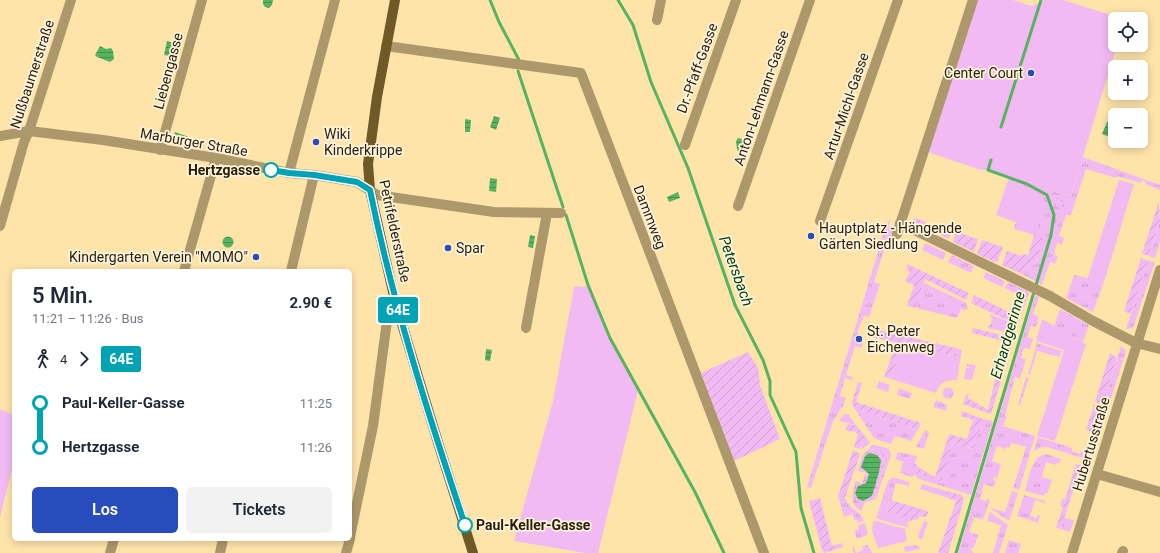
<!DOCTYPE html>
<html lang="de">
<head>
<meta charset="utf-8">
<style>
	body { margin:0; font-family:Roboto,sans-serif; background:#f2f2f3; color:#1f2937; height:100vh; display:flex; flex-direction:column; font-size:15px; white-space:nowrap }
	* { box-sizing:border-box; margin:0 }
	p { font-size:13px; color:#747a83 }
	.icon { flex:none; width:22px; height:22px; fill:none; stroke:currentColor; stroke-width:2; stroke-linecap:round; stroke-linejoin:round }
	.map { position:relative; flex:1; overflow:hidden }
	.drawer { position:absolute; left:12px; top:269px; width:340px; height:272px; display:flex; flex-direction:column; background:#fff; border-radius:6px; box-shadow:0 2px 10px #0003 }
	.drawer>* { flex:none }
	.badge { padding:0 8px; border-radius:3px; font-size:14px; line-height:26px }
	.buttons { position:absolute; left:1108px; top:12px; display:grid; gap:8px }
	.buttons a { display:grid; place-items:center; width:40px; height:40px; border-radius:6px; background:#fff; box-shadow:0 2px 10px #0003; font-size:20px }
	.map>.badge { position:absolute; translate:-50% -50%; box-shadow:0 0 0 2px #fff }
	.legs { display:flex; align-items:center; gap:6px; height:44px; padding:0 20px; font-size:13px }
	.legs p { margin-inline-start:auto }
	.head { display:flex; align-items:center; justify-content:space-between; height:68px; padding:0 20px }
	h1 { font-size:22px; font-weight:600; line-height:30px }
	.button { display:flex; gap:8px; margin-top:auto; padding:8px 20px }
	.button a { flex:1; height:46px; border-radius:6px; background:#284cbb; color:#fff; font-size:16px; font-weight:600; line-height:46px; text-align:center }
	.button a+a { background:#f2f2f3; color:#1f2937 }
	ul { padding:0 20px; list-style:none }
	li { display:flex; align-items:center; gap:14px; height:44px; font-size:15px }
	li i { display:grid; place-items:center; width:6px; height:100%; margin:0 5px; background:currentColor }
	li i::after { content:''; width:10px; height:10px; margin:-5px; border:3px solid; border-radius:50%; background:#fff }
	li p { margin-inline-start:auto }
	li:first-child i { background:linear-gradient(#0000 50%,currentColor 0) }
	li:last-child i { background:linear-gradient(currentColor 50%,#0000 0) }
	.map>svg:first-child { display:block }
</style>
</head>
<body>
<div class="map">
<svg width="1160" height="553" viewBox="0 0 1160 553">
	<defs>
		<pattern id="grass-tufts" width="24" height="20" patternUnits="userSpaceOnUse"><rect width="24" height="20" fill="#f2baf3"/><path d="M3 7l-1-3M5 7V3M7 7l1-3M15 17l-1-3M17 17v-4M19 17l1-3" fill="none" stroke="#d09fcf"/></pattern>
		<pattern id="wetland-marsh" width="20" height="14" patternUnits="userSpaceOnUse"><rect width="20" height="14" fill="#f2baf3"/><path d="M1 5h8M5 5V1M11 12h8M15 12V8" fill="none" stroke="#d09fcf"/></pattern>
		<pattern id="garden-furrows" width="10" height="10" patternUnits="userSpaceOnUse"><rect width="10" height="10" fill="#f2baf3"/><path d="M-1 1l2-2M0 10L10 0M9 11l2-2" fill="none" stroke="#d09fcf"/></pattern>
		<pattern id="water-rules" width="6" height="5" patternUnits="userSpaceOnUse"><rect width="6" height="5" fill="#56b360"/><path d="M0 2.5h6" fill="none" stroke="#47914d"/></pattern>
	</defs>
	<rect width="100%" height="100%" fill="#ffe4aa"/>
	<!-- grass -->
	<g fill="url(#grass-tufts)">
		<polygon points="1083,157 1160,185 1160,190 1145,184 1146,182 1142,180 1141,183 1117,176 1116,178 1086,169 1071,215 1066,215 1059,236 1064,238 1062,244 1057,243 1054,254 1058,256 1055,264 1050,262 1042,285 1022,274 1025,265 1034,267 1037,261 1041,234 1034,235 1014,229 1016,222 1037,229 1036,192 1008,180 1009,175 1071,196"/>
		<polygon points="891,218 889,225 896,233 890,251 884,250 874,282 880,284 869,317 864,316 857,333 863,335 858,334 856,342 863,344 861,348 855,346 846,375 853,377 852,380 845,378 840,396 846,398 843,406 833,421 811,488 807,487 886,225"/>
		<polygon points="1160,220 1160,242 1155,258 1149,256"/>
		<polygon points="925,243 946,253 943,260 922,250"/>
		<polygon points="952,255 974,266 971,273 948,262"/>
		<polygon points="1148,261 1155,262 1133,328 1126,329"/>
		<polygon points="986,272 1005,281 1002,287 983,278"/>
		<polygon points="1074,275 1087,278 1088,277 1104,282 1093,312 1066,298"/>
		<polygon points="1008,282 1029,292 1021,315 1017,314 1023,297 1005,288"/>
		<polygon points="924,283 966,303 968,309 965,310 961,309 957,318 916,308"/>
		<polygon points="1035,295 1039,297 1033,314 1039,317 1036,327 1031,326 1027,337 1033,339 1030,349 1024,348 1021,358 1026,359 1020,378 1015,377 1005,416 1007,417 1003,426 1035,436 1019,490 1013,488 1026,447 1011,443 1009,448 1006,447 1005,449 997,446 992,461 1001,464 997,478 994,477 993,480 996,481 994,487 984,484 980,499 986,501 987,499 990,500 983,520 974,517 969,532 978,535 974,548 972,547 971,551 973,551 973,553 958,553"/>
		<polygon points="1060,309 1089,325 1083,342 1054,326"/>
		<polygon points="989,314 1013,323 1015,317 1019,319 1015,334 987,328 990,325 992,319"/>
		<polygon points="1037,343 1062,351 1060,357 1037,351 1030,375 1028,374"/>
		<polygon points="1121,346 1126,351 1109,405 1103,404"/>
		<polygon points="967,364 976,365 972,380 964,379 966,368 969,368 969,366 967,366"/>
		<polygon points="1026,377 1029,378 1020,405 1018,405"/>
		<polygon points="879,381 890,385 888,392 876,388"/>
		<circle cx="948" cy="393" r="5.5"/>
		<polygon points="899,388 912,393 910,399 897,395"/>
		<polygon points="936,400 947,405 946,411 933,407"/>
		<polygon points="854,408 918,430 911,441 895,436 891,444 881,441 874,438"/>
		<polygon points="1101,408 1107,410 1100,435 1094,433"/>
		<polygon points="844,414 848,414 856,425 839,421"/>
		<polygon points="983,419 993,421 971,495 919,479 915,475 911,477 900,473 903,462 895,459 898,452 917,456 912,472 940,481 953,442 973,449"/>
		<polygon points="925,430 929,432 924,449 916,447"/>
		<polygon points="865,436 870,442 864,448 860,449"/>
		<polygon points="1038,437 1072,448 1072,451 1080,454 1081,451 1088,453 1086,459 1047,447 1042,447 1034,451"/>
		<polygon points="872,445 876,445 889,449 891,455 876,499 874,500 884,465 884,459 873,449 867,451"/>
		<path d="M1046 454 1061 459 1060 463H1057L1056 465 1046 462 1042 477 1052 480 1047 494 1045 493 1044 496 1025 491C1029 478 1031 456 1046 454Z"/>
		<polygon points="893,477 909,482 909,486 897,483 894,485 895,487 892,498 890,498 886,511 879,509 888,481"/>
		<polygon points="922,484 947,491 945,497 920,489"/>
		<polygon points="1012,491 1018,493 1009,521 991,509 991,508 1005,512"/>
		<polygon points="1024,495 1045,501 1045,503 1035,500 1030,516 1037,518 1038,515 1040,516 1038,523 1017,516"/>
		<path d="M838 496 845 498C850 510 860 510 864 521L858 523 857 520 855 521 853 514 844 517Z"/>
		<polygon points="887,511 911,519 915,515 918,519 907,522 909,528 906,527 884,521"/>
		<polygon points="990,512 1008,525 999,553 993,553 1001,525 987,521"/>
		<polygon points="1064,518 1074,520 1070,532 1061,529"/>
		<polygon points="926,521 928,522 922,540 919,538 918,536 923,523"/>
		<polygon points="865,523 868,534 867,535 857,539 854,531 859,529 858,525"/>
		<polygon points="1009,540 1021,544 1018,553 1005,553"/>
		<polygon points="867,545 871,550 872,553 854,553 852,548 854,547 856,553 863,550 862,546"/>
		<polygon points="914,545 920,547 919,549 905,552 904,547"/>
	</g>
	<!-- wetland -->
	<g fill="url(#wetland-marsh)" fill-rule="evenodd">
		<path d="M1009 175 1065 195 1052 235 1047 233C1048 228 1050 220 1049 214 1046 190 1027 188 1008 180Z"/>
		<path d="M869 449 879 451 883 454 884 465 874 500 865 502 861 511C849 504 852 493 856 481L862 483 866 473 858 471 862 456ZM866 471 879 472 855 493 858 486 866 483 869 474Z"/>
	</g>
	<!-- park -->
	<g fill="#f2baf3">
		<polygon points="977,0 1013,0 1032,6 1045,0 1063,0 1124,19 1115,19 1115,45 1117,45 1071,196 988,170 981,170 933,154 927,151"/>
		<polygon points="1008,180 1037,192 1042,204 1037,230 996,215"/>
		<polygon points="1119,180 1134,184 1104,282 1088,277"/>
		<polygon points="589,286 610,338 638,390 598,553 585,553 514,541 553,401 574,287"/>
		<polygon points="1042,319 1086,344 1055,441 1037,436 1064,350 1036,341"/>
		<path d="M899 344 956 357V348L962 350 957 380C946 380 941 381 936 393L891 379 901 352 896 350Z"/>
		<polygon points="0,409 14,415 14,461 0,517"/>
		<polygon points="879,509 887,511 884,521 876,518"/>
		<polygon points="876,521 905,529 907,541 878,548 872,531 873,522"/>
	</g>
	<!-- garden -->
	<g fill="url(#garden-furrows)">
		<polygon points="1159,201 1160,220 1149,256 1142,254"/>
		<polygon points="915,218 926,222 924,227 913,223"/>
		<polygon points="929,223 952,230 949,239 927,229"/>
		<polygon points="956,232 978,239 974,252 953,242"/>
		<polygon points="1041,234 1043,241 1034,268 1025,265 1022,274 1002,265 1007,251 1022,256 1023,254 1028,255 1034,235"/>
		<polygon points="982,240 1003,247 997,263 977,254"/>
		<polygon points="1141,258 1148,261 1131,314 1124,311"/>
		<polygon points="907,264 969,293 966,300 925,279 916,308 907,306 914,285 905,281 910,272 907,269"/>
		<polygon points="1018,294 1023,297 1013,323 971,303 974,295 1009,312"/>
		<polygon points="875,325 878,326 878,330 956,348 956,357 872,337"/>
		<polygon points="973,328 1014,338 991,414 963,404 966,394 969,394 968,398 988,410 1004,341 972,333"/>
		<polygon points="894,350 901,352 891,379 884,377"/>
		<polygon points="748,352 758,368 760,385 780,439 734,461 701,373"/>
		<polygon points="1110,353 1117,358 1103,404 1095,402"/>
		<polygon points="858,382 862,383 856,402 921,423 918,430 854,408 852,402"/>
		<polygon points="1094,405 1101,408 1094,433 1086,430"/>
		<polygon points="962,411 983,419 974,449 953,442 941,482 912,472 914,464 918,465 918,467 935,477 949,434 967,439 973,420 961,416"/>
		<polygon points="848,424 856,425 865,436 860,449 854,447 858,434 854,431 852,432 845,430"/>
		<polygon points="853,450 860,454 845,498 838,496"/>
		<polygon points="1076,464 1081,465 1061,529 1056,528 1063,507 1060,506 1062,499 1065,499"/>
		<polygon points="947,491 962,495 964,500 948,553 938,553 956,501 945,497"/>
		<polygon points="820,498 832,546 842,543 843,547 824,553 822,550 809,501"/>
		<polygon points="890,498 892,498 891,500 927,511 929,513 925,517 920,516 918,519 915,516 912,520 886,511"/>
	</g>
	<!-- water -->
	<g fill="url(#water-rules)">
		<polygon points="263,0 273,0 272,5 269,8 265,7 263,4"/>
		<polygon points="167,41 173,43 170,56 164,55"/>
		<polygon points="100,46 106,49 111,48 113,51 114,59 110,62 97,57 95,55"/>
		<polygon points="494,116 500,118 496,130 490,127"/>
		<polygon points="1115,118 1115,139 1102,134 1107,122 1111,121"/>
		<polygon points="465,119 471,120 470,132 465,132"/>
		<polygon points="175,132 189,137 187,143 173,138"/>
		<path d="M738 138 742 139 744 144 745 153 741 155C736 152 737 146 736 141Z"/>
		<polygon points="490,178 497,179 496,192 489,191"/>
		<polygon points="678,192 680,198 669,202 667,197"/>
		<polygon points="530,235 535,236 533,248 528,247"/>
		<circle cx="228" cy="242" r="5.5"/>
		<polygon points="486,349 492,350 490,361 485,360"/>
		<polygon points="870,453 877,455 881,460 879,472 872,496 863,501 858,499 855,493 858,486 866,483 869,474 861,467 865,456"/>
	</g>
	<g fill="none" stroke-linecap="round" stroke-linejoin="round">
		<!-- stream -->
		<g stroke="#56b360" stroke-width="3">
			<polyline points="490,0 499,22 519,60"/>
			<polyline points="618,0 633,25 651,82 688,168 735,305 763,360 770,381 770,395 796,452 801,508 814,553"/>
			<polyline points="518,71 563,207"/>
			<polyline points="1001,127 1041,0"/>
			<polyline points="566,215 588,285 610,338 695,492 724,553"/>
			<polyline points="956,553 1051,235 1054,215 1047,195 1027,184 988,170 991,160"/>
		</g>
		<!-- minor -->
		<g stroke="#ad986b" stroke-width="10">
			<polyline points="657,20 661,0"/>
			<path d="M386 46 581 73C642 233 704 393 764 553"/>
			<polyline points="0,136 29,131 103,140 216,158 289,173 314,175 357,182 377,195 494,212 561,213"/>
			<polyline points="685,145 736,0"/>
			<polyline points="160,150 202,0"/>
			<polyline points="289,173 335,0"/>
			<polyline points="738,206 810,0"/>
			<polyline points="820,221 898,0"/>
			<polyline points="900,223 1050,296 1093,321 1136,343 1160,349"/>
			<polyline points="0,226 24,142 29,131 71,0"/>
			<polyline points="897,234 973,0"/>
			<polyline points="184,271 216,158"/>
			<polyline points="291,271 314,175"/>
			<polyline points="526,328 547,213"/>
			<polyline points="1097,474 1160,492"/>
			<polyline points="350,537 373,426 389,306 395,301"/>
			<polyline points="110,553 114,539"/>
			<polyline points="220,553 223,539"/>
			<polyline points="346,553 350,539"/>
			<polyline points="1072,553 1160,270"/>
			<polyline points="1122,553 1123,551"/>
		</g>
		<!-- major -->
		<polyline stroke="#6f5925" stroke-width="10" points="395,0 377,97 368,164 370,190 395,301 440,449 473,553"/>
	</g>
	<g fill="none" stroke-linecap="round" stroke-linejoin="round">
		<!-- line-1 casing -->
		<g stroke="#fff" stroke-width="9">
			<path id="line-1" d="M271 170 289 173 314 175 357 182 370 190C393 304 428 414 465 525"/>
		</g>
		<!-- line-1 -->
		<use href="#line-1" stroke="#00a3b4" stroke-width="6"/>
	</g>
	<!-- markers -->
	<g fill="#284cbb" stroke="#fef3dd" stroke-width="1.5">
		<circle cx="1031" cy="73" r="4"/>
		<circle cx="316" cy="142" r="4"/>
		<circle cx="811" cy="236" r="4"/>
		<circle cx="448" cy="248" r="4"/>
		<circle cx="256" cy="257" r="4"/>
		<circle cx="859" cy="339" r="4"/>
	</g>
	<g fill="#fff" stroke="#00a3b4" stroke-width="2">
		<circle cx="271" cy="170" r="7"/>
		<circle cx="465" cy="525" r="7"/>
	</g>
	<g text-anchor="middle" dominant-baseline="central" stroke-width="3.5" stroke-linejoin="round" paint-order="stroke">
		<!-- street labels -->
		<g font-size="14" fill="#291f08" stroke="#fef3dd">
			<text transform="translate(697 68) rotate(-70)">Dr.-Pfaff-Gasse</text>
			<text transform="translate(168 71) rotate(-75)">Liebengasse</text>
			<text transform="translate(32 74) rotate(-72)">Nußbaumerstraße</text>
			<text transform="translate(761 98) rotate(-71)">Anton-Lehmann-Gasse</text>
			<text transform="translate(846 106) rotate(-71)">Artur-Michl-Gasse</text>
			<text transform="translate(194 142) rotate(10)">Marburger Straße</text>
			<text transform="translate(650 217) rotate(69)">Dammweg</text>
			<text transform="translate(395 231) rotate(78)">Petrifelderstraße</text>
			<text transform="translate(1091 444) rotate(-73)">Hubertusstraße</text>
		</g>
		<!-- poi labels -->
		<g font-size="14" fill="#291f08" stroke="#fef3dd" text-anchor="start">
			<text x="1023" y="73" text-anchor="end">Center Court</text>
			<text x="324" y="134">Wiki<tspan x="324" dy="16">Kinderkrippe</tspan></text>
			<text x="819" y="228">Hauptplatz - Hängende<tspan x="819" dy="16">Gärten Siedlung</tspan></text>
			<text x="456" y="248">Spar</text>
			<text x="248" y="257" text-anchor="end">Kindergarten Verein "MOMO"</text>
			<text x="867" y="331">St. Peter<tspan x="867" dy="16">Eichenweg</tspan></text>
		</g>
		<!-- stop labels -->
		<g font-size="14" font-weight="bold" fill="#291f08" stroke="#fef3dd" text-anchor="end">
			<text x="260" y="170">Hertzgasse</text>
			<text x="476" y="525" text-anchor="start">Paul-Keller-Gasse</text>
		</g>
		<!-- water labels -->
		<g font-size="15" font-style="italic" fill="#00450e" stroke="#fef3dd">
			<text transform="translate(736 271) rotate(70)">Petersbach</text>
			<text transform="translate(1008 335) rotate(-74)">Erhardgerinne</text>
		</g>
	</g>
</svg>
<div class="buttons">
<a><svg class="icon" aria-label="locate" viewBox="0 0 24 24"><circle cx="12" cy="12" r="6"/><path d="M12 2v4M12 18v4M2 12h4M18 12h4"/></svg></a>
<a>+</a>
<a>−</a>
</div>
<b class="badge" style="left:398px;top:310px;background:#00a3b4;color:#fff">64E</b>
<section class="drawer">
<div class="head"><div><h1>5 Min.</h1><p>11:21 – 11:26 · Bus</p></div><b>2.90 €</b></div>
<div class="legs"><svg class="icon" aria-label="walk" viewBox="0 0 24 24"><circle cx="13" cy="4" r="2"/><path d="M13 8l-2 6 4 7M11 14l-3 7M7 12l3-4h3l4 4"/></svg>4<svg class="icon" aria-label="forward" viewBox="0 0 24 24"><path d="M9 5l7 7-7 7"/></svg><b class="badge" style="background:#00a3b4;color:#fff">64E</b></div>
<ul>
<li><i style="color:#00a3b4"></i><b>Paul-Keller-Gasse</b><p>11:25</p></li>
<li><i style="color:#00a3b4"></i><b>Hertzgasse</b><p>11:26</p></li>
</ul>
<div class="button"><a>Los</a><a>Tickets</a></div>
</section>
</div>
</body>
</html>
